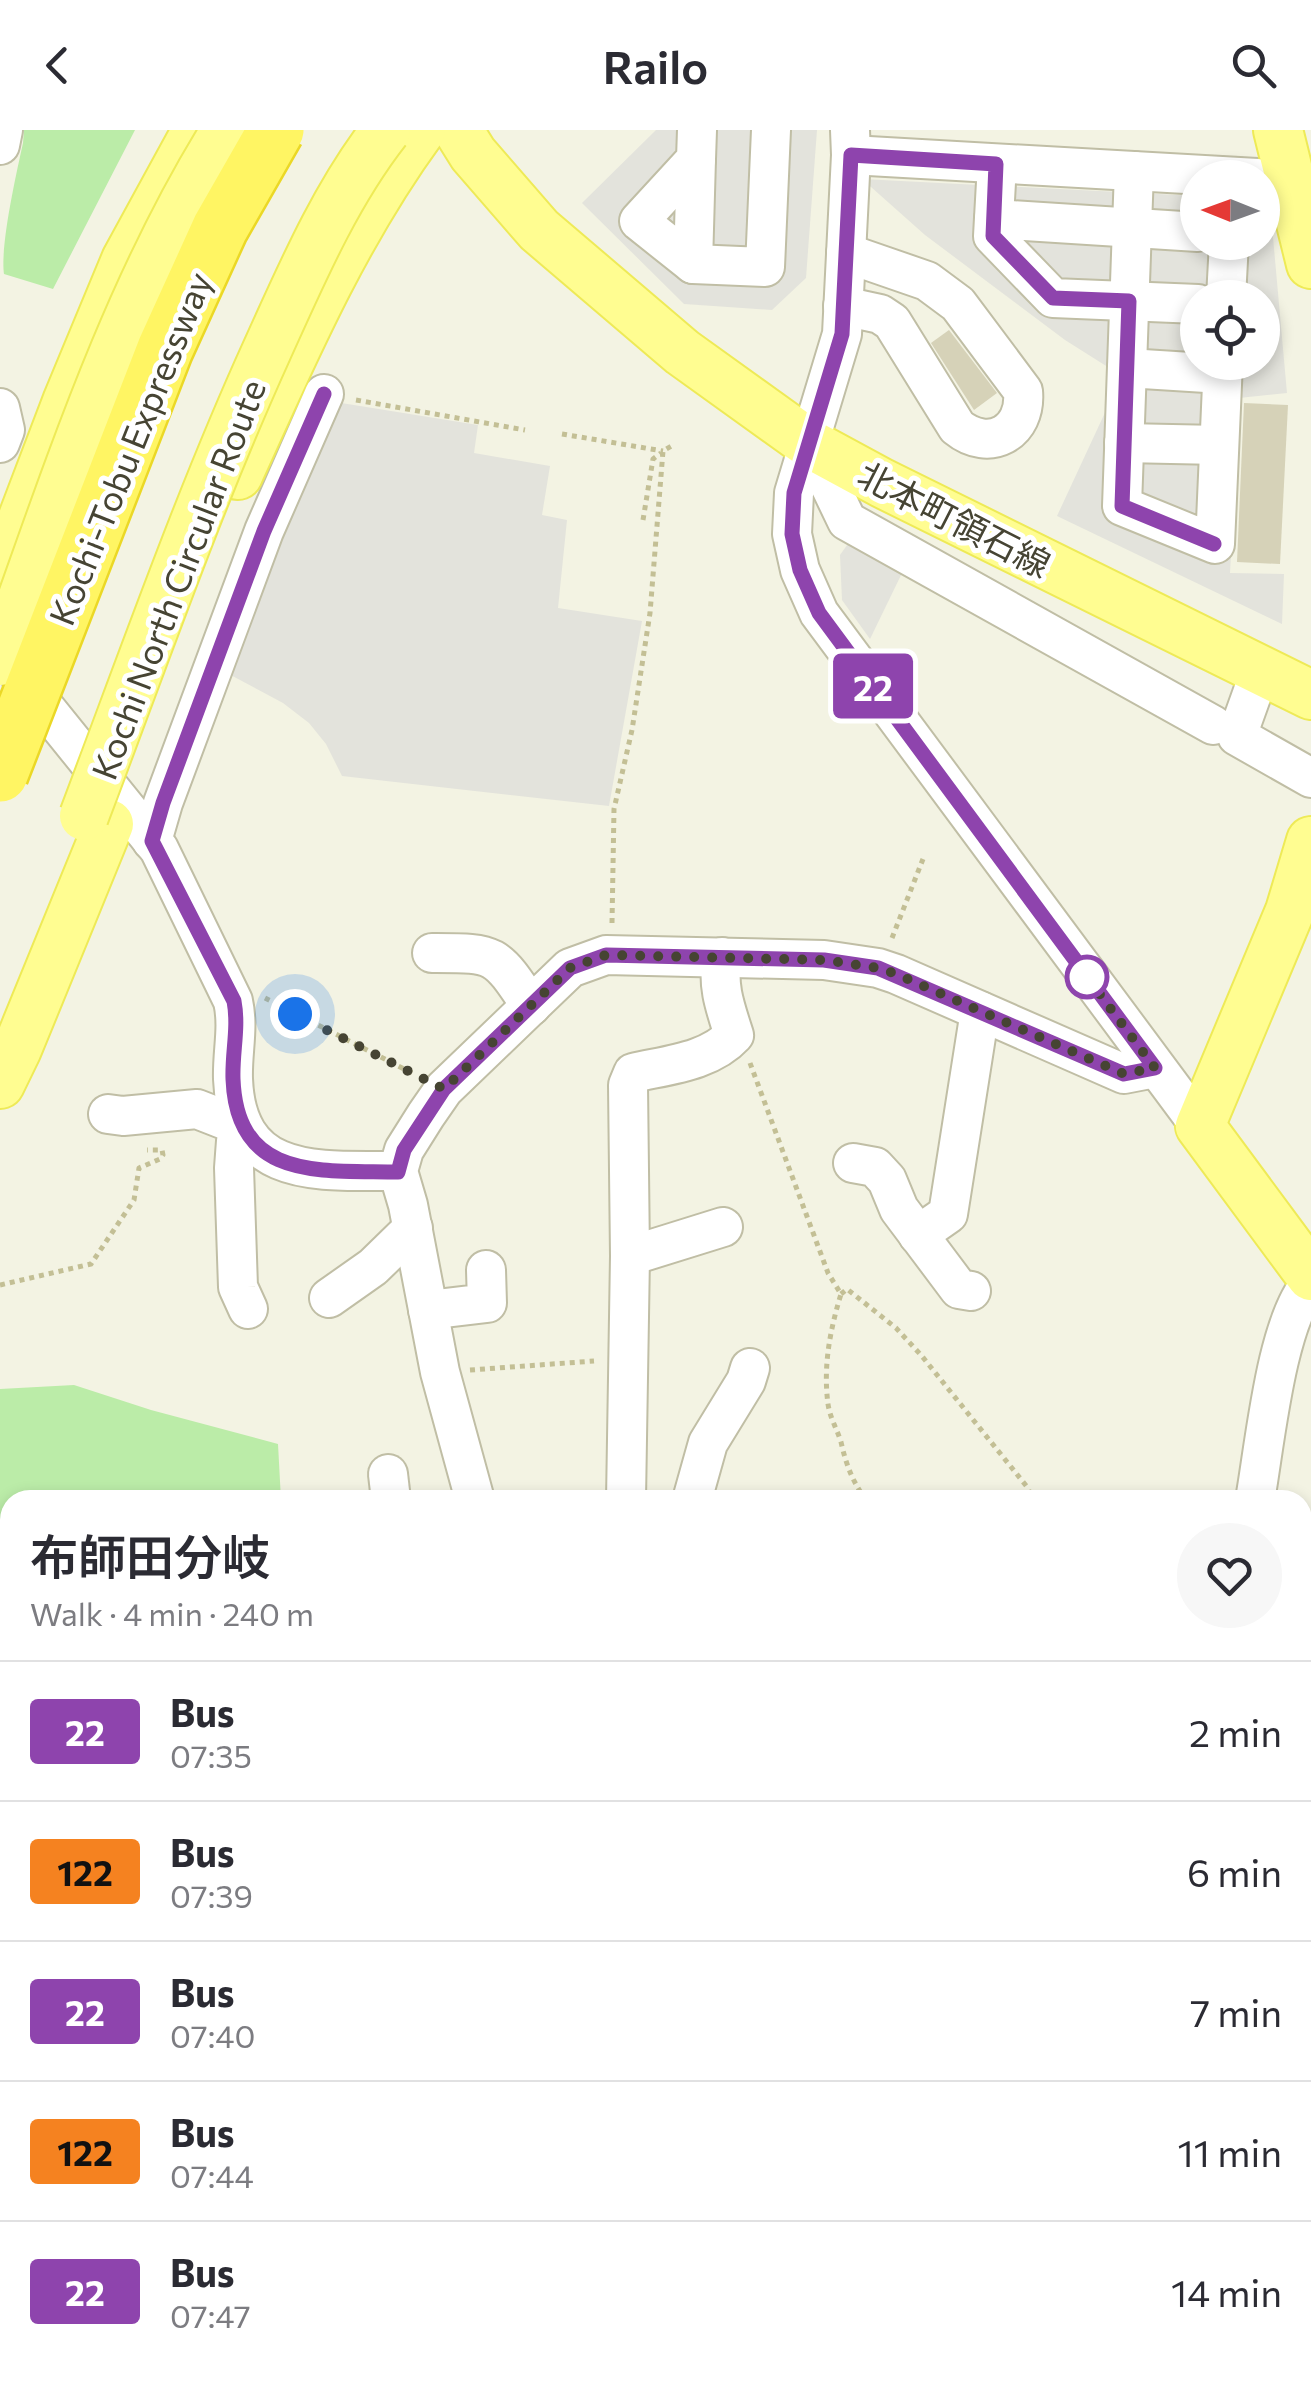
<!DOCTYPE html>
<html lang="en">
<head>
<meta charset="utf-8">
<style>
	body { margin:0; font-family:Commissioner,"Noto Sans JP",sans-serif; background:#f7f7f7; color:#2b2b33; height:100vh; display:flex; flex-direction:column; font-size:38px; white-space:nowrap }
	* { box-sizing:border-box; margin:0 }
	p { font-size:32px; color:#7c7c81 }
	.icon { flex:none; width:55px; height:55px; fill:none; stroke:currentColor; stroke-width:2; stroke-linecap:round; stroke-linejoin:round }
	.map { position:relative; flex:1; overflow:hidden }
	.side { position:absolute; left:0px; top:1360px; width:1312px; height:892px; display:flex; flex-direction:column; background:#fff; border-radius:30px 30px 0 0; box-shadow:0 5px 15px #0003 }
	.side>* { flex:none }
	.badge { padding:0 20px; border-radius:8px; font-size:35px; line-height:65px }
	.needle { width:65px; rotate:271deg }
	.buttons { position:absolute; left:1180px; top:30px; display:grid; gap:20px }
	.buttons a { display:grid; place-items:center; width:100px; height:100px; border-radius:50%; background:#fff; box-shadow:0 5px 15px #0003; font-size:50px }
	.you { position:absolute; width:50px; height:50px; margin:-25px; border:8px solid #fff; border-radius:50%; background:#1a73e8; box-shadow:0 0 0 15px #1a73e833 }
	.map>.badge { position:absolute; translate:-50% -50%; box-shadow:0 0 0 5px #fff }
	.round { display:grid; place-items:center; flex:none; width:105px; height:105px; border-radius:52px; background:#f7f7f7 }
	.headline { display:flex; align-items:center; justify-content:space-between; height:170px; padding:0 30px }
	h1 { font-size:48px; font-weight:600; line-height:75px }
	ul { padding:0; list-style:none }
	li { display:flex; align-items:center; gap:30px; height:140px; padding:0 30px; border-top:2px solid #e1e1e2 }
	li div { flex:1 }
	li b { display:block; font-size:38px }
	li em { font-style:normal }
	li .badge { min-width:110px; font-weight:700; text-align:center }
	header { display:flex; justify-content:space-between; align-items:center; height:130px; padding:0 30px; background:#fff; font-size:45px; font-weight:600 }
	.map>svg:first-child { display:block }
</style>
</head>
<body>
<header><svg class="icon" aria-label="back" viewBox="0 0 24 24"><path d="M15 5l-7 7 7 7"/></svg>Railo<svg class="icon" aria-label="search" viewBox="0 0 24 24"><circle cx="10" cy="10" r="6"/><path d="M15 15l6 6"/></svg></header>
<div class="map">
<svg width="1311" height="2251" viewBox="0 0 1311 2251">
	<rect width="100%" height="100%" fill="#f3f3e3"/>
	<!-- green -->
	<g fill="#bbeca8">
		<path d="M24 0H135L53 159 4 144C0 116 16 45 23 13Z"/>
		<polygon points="74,1255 151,1280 278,1314 281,1370 10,1370 10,1828 0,1825 0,1259"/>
		<polygon points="0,2029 10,2030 10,2242 292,2242 295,2251 0,2251"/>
	</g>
	<!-- parking -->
	<g fill="#e3e3dc" fill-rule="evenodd">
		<polygon points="656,0 817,0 806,148 772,180 684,174 582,73"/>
		<path d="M862 49 1197 66 1198 112H1262L1263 78 1271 85 1287 263 1239 268 1230 443 1284 444 1282 494 1057 386 1122 246 1065 210 925 105ZM1198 168H1262V232H1198Z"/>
		<polygon points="329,271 478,295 474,323 550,336 542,385 567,390 558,478 642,491 609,676 342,646 326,614 309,593 283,573 225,542"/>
		<polygon points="850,411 903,441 870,509 842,470 840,425"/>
	</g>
	<!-- building -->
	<g fill="#d6d2b8">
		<polygon points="949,200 997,263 974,280 931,213"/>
		<polygon points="1244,273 1288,275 1280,434 1237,432"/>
	</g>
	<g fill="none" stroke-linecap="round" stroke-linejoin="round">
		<!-- minor casing -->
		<g stroke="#c0bea5" stroke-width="42">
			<g id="minor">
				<polyline points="697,0 696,29 639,91 693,134 765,137 771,0"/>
				<polyline points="850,0 851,25 842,204 794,363 792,404 800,440 819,483 1200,996"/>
				<polyline points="0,15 3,0"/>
				<polyline points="851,25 1257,48"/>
				<polyline points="997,34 993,106 1053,168 1198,174"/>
				<polyline points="1134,41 1122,376 1215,414 1223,232"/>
				<polyline points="994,89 1198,102"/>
				<polyline points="693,134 696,29"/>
				<polyline points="1226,168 1229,112"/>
				<path d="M843 176 880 184 892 192 957 297C989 323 1027 303 1023 261L958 174 927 151 846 123"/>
				<polyline points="1127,238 1222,244"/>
				<polyline points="0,278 5,300 0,313"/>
				<polyline points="1124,313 1219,315"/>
				<polyline points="810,314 847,391 1213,595"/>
				<polyline points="1261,539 1237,606 1311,648"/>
				<path d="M21 548 159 719 233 871C239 898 232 922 233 949 237 1052 322 1040 398 1041"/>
				<polyline points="152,711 163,673 264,401 324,264"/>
				<path d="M432 823C496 823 495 822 531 876"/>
				<polyline points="108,984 123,986 197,979 243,997 236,1011 234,1038 238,1157 248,1179"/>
				<polyline points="853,1033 875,1037 887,1050 899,1079 959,1159 971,1161"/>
				<polyline points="918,1105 948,1084 980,881"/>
				<polyline points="630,1126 723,1097"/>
				<polyline points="329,1168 373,1137 413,1098"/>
				<polyline points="428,1180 487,1173 486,1140"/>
				<polyline points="388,1344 391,1370"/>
				<polyline points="475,1370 440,1242 408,1075 398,1041 404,1020 426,985 444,959 570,838 606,825 824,830 878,838 896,844 1124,944 1155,938"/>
				<path d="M626 1370 630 1126 628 955 633 943C667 935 709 932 734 905 725 877 717 856 722 827"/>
				<polyline points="692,1370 708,1313 746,1251 750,1238"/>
				<path d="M1255 1370C1265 1314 1276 1192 1311 1153"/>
				<polyline points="1302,1799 1311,1797"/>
				<polyline points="0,2010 10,2011"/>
				<polyline points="476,2242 477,2251"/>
				<polyline points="1144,2251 1147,2242"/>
			</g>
		</g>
		<!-- major casing -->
		<g stroke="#eeea57" stroke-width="52">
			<g id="major">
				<polyline points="458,0 473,24 539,100 682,222 810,314 882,353 1311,565"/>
				<polyline points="1278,0 1311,134"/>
				<path d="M238 345C292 226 344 105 421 0"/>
				<polyline points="0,448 67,272 126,130 197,0"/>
				<polyline points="1311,711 1290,781 1200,996 1311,1146"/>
				<polyline points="0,954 17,919 109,694"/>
			</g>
		</g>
		<!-- path -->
		<g stroke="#c3bf95" stroke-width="5" stroke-dasharray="5 5" stroke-linecap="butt">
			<polyline points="356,270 525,300"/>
			<polyline points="562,304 663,321"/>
			<polyline points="643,390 653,329 661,323"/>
			<polyline points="612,793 614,679 632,600 650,483 663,321 675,314"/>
			<polyline points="892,808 923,729"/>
			<polyline points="265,868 414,944"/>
			<path d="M750 933 828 1143 841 1164C830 1200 823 1236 828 1274 830 1288 837 1299 841 1312 846 1334 852 1351 866 1370"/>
			<polyline points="0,1155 91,1134 134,1070 139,1038 160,1029 163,1025 162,1020 147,1020"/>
			<polyline points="841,1164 847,1159 896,1198 921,1225 1028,1358 1032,1370"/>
			<polyline points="470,1240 594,1231"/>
			<polyline points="856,2251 860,2242"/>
		</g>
		<!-- minor -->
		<use href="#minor" stroke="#fff" stroke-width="38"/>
		<!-- major -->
		<use href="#major" stroke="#fffd91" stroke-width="48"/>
		<!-- major-bridge casing -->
		<g stroke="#eeea57" stroke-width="52" stroke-linecap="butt">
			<g id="major-bridge">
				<path d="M0 531C65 351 124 163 226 0"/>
				<path d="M84 686C143 530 198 372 267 220 301 145 335 65 386 0"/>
			</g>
		</g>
		<!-- highway-bridge casing -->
		<g stroke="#ebd826" stroke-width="60" stroke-linecap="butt">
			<polyline id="highway-bridge" points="0,644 165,219 220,98 276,0"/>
		</g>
		<!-- major-bridge -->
		<use href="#major-bridge" stroke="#fffd91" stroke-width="48"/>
		<!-- highway-bridge -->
		<use href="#highway-bridge" stroke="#fff563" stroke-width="55"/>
	</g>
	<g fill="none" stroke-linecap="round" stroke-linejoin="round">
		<!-- line casing -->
		<g stroke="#fff" stroke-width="22">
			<path id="line" d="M324 264 264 401 163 673 152 711 234 871C239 898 232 922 233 949 237 1052 322 1040 398 1042L404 1020 444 959 570 838 606 825 824 830 878 838 1124 944 1155 938 819 483 800 440 792 404 794 363 842 204 851 25 996 34 993 106 1053 168 1129 171 1122 376 1214 414"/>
		</g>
		<!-- line -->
		<use href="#line" stroke="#8e44ad" stroke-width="15"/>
		<!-- walk -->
		<polyline stroke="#464433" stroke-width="10" stroke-dasharray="0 18" points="295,884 444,959 570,838 606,825 824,830 878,838 896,844 1124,944 1155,938 1087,847"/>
	</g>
	<!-- markers -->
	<circle fill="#fff" stroke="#8e44ad" stroke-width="5" cx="1087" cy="847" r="20"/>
	<g text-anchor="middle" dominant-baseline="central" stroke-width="10" stroke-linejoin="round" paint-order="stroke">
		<!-- street labels -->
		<g font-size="35" fill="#464433" stroke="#fff">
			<text transform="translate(129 318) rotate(-68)">Kochi-Tobu Expressway</text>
			<text transform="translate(955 388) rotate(27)">北本町領石線</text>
			<text transform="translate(177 449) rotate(-69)">Kochi North Circular Route</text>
		</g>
	</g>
</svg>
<div class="buttons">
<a><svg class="needle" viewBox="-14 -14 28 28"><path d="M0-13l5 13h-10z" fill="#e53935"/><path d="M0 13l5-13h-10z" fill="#7c7c81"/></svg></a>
<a><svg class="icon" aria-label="locate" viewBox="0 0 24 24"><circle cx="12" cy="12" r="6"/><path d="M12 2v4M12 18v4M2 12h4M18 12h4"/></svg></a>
</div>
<div class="you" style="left:295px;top:884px"></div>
<b class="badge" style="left:873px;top:556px;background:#8e44ad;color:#fff">22</b>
<section class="side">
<div class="headline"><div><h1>布師田分岐</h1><p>Walk · 4 min · 240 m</p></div><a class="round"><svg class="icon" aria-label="heart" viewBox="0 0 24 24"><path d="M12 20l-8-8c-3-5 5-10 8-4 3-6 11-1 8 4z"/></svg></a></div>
<ul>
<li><span class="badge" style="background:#8e44ad;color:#fff">22</span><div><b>Bus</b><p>07:35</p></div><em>2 min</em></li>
<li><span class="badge" style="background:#f58220;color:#111">122</span><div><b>Bus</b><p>07:39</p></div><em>6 min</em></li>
<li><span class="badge" style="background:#8e44ad;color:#fff">22</span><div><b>Bus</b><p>07:40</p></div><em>7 min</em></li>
<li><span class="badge" style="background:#f58220;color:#111">122</span><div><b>Bus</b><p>07:44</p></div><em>11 min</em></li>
<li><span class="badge" style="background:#8e44ad;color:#fff">22</span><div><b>Bus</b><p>07:47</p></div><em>14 min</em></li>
</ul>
</section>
</div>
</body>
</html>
